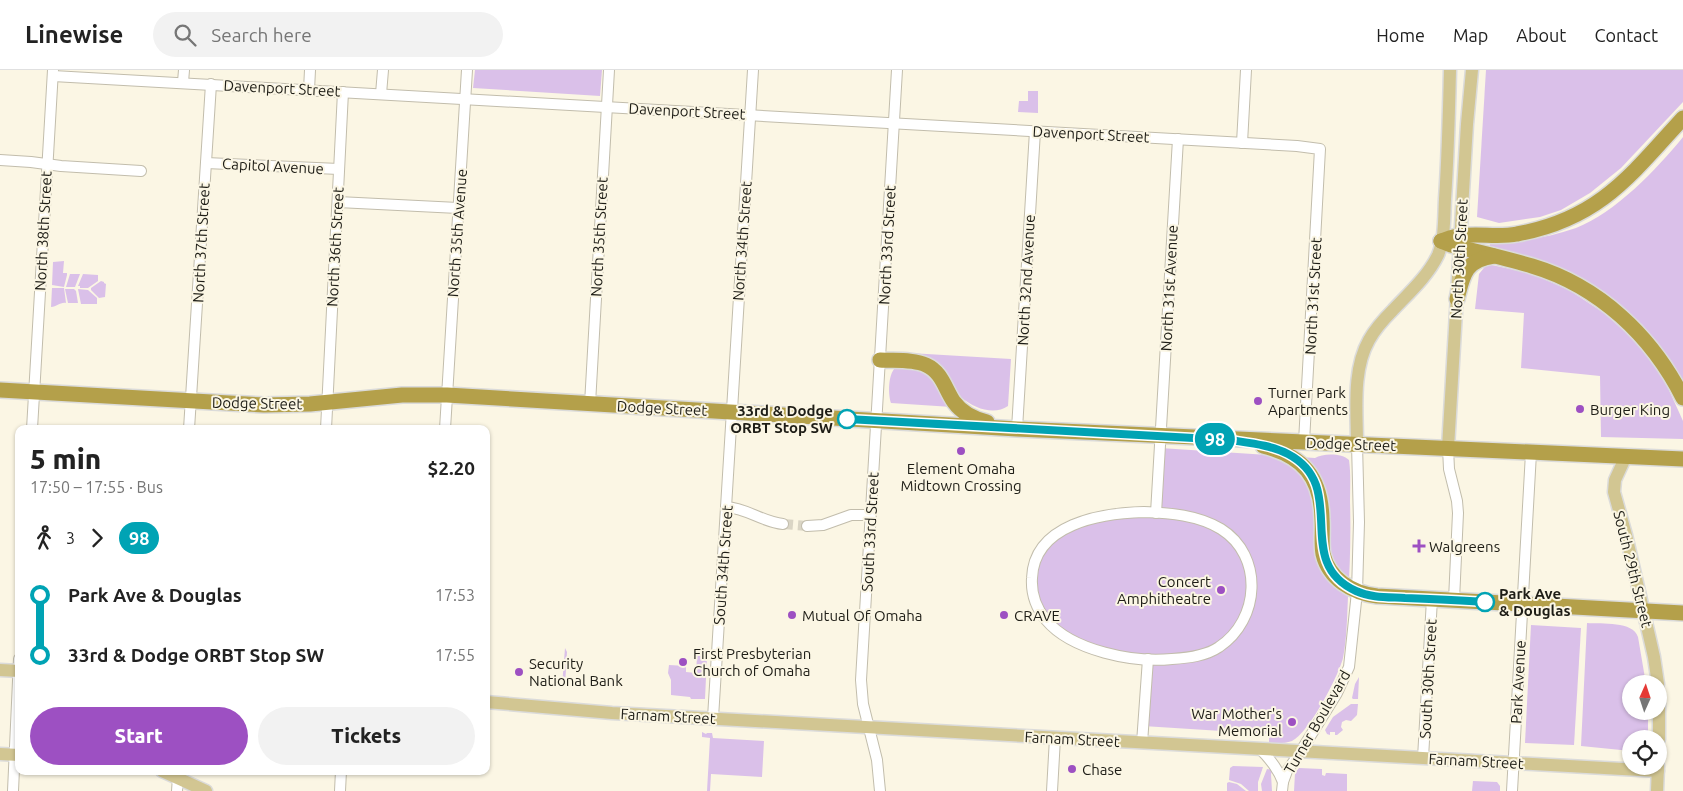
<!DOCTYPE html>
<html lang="en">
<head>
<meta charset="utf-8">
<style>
	body { margin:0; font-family:Ubuntu,sans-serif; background:#f2f2f2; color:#222; height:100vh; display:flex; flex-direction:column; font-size:19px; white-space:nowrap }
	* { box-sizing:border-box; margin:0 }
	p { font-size:16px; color:#767676 }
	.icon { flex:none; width:28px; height:28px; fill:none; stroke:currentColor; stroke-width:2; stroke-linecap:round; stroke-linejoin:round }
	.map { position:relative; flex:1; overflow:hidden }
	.drawer { position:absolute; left:15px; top:355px; width:475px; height:350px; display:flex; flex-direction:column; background:#fff; border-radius:10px; box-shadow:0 1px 4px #0004 }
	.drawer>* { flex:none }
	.badge { padding:0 10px; border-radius:16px; font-size:18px; line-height:32px }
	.needle { width:32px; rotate:3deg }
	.buttons { position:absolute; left:1622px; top:605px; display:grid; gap:10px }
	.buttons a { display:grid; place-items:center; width:45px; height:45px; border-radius:50%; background:#fff; box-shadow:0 1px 4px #0004; font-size:25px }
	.map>.badge { position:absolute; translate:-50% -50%; box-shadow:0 0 0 2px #fff }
	.legs { display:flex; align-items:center; gap:8px; height:55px; padding:0 15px; font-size:16px }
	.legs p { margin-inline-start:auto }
	.head { display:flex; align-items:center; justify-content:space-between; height:85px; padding:0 15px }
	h1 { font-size:28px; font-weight:800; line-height:38px }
	.action { display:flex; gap:10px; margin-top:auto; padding:10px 15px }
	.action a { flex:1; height:58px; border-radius:30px; background:#9d50c2; color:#fff; font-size:20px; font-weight:800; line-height:58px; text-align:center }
	.action a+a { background:#f2f2f2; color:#222 }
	ul { padding:0 15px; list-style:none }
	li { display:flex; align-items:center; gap:18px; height:60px; font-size:19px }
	li i { display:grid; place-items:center; width:8px; height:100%; margin:0 6px; background:currentColor }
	li i::after { content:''; width:12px; height:12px; margin:-6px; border:4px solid; border-radius:50%; background:#fff }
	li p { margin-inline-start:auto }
	li:first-child i { background:linear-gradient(#0000 50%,currentColor 0) }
	li:last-child i { background:linear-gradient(currentColor 50%,#0000 0) }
	header { display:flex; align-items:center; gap:30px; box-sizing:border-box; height:70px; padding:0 25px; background:#fff; border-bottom:1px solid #e0e0e0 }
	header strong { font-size:24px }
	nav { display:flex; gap:28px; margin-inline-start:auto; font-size:18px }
	.search { width:350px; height:45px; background:#f2f2f2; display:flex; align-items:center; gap:12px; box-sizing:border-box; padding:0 18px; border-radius:28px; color:#767676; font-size:19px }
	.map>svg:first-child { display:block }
</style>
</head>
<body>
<header>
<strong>Linewise</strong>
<div class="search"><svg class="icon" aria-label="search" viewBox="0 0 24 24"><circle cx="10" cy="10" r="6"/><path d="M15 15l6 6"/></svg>Search here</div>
<nav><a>Home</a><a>Map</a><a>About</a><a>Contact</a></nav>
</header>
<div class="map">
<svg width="1683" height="721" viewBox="0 0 1683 721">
	<rect width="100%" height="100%" fill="#fbf6e4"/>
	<!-- green -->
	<g fill="#dac0e9">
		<polygon points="475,0 602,0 600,26 473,18"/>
		<polygon points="1486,0 1683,0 1683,32 1621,98 1590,123 1561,140 1540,147 1499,153 1477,147"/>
		<polygon points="1028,21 1038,21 1038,43 1018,42 1019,31 1028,31"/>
		<path d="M1683 67V312L1667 285 1637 253 1556 197 1513 183 1489 179 1490 174C1519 171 1548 168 1576 158 1615 143 1657 99 1683 67Z"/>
		<polygon points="64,191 63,203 67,203 67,205 64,217 52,215 53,192"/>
		<polygon points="1487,194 1530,203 1569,220 1604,243 1632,268 1659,298 1683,351 1683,369 1601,367 1600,306 1521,298 1524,243 1475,239 1479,204"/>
		<polygon points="70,204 80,204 75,217 66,217"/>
		<polygon points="83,204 98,205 98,211 88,218 80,218 80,216 78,216"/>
		<polygon points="101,211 104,212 104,213 106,214 105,227 99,228 91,220 91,218"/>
		<path d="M52 218H64L66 233C60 232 57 237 51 237Z"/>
		<polygon points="65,219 74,219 76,221 78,233 68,233"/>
		<polygon points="78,219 88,220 97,228 97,234 81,234"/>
		<path d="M893 282 1011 289 1008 336C994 346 974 338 962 328L958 331 945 307 893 286Z"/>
		<path d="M893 294 928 298 952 337 891 333C888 324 888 305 895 298Z"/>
		<path d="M1160 378 1315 388C1323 383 1342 383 1349 390 1351 404 1350 418 1350 432 1351 464 1350 496 1348 527 1347 547 1347 568 1343 588 1338 607 1309 663 1292 671 1284 674 1277 673 1269 673V664L1143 656 1147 590 1070 569 1035 532 1038 485 1070 456 1156 443Z"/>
		<path d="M1587 553C1602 554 1633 551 1638 567L1646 614H1631V641H1648V669H1631V681L1581 676Z"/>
		<polygon points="1531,555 1581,558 1574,675 1525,673"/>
		<polygon points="565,578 567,582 565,616 562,616"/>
		<polygon points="697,586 707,586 705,629 691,629 690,627 671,625 671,610 668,603 669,595 686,596 686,602 696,603"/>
		<polygon points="1359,607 1358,629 1353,629 1352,628 1355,614"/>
		<polygon points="1351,634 1358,634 1357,645 1351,651 1346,650 1342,652 1341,657 1343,660 1337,665 1335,665 1335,662 1330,662 1330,665 1327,664 1325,660 1333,647"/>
		<polygon points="702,662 706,664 707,663 712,663 713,668 764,671 762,707 711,704 710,721 707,721 710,668 702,667"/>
		<polygon points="1233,696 1263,697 1258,712 1258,721 1249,721 1241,714 1229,710 1230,698"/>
		<polygon points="1299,698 1322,699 1322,705 1325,706 1326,703 1328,703 1347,704 1347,721 1294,721 1295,703"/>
		<polygon points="1267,699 1273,700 1271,704 1272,721 1262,721 1261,714"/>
		<polygon points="1473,711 1497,712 1500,716 1500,721 1472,721"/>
		<polygon points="1229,712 1237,714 1246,721 1227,721 1227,713"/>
	</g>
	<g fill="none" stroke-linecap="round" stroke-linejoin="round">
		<!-- minor-tunnel -->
		<polyline stroke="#dad5c5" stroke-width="10" stroke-dasharray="10 5" stroke-linecap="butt" points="783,454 807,456"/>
		<!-- minor casing -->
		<g stroke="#c2bdac" stroke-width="12">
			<g id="minor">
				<polyline points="53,6 1297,76 1320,79 1304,372"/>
				<polyline points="183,12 184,0"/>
				<polyline points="309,20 310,0"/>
				<polyline points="381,24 383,0"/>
				<polyline points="1242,73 1246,0"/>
				<polyline points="0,90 31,92 61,96 141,101"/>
				<polyline points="206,93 339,99"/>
				<polyline points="338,132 458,138"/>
				<polyline points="590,334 609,0"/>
				<polyline points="32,359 53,0"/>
				<polyline points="189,359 211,14"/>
				<polyline points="326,359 343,22"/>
				<polyline points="445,359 467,0"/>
				<polyline points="1017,359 1035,61"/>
				<polyline points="1448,378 1449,399 1457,431 1458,443 1454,530"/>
				<path d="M726 437C747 438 762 452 783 454"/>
				<path d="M1144 442C1170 443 1198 445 1221 459 1264 486 1260 550 1219 577 1206 586 1188 588 1172 589 1134 593 1072 581 1046 550 1036 538 1031 524 1032 508 1034 454 1101 443 1144 442Z"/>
				<polyline points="1156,443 1178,69"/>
				<polyline points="807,456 823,455 851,445 870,445"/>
				<polyline points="713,648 753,0"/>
				<polyline points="1142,673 1148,589"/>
				<path d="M1261 680C1271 690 1278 699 1283 712"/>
				<polyline points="1423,688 1432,529"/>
				<polyline points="13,721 19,589"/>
				<polyline points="177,721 178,707"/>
				<polyline points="340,721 341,701"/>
				<polyline points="880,721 877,690 863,634 861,610 897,0"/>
				<polyline points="1052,721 1055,668"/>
				<polyline points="1282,721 1283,712 1287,701 1301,681 1337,623 1349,597 1357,522 1359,452 1357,374"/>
				<polyline points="1512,721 1531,383"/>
			</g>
		</g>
		<!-- major casing -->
		<g stroke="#dbdbda" stroke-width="15">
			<g id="major">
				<path d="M1357 374C1357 341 1352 300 1369 270 1375 259 1384 249 1393 240 1409 223 1428 206 1438 185 1445 168 1444 147 1445 129 1448 86 1449 43 1450 0"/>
				<polyline points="1448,378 1467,54 1472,0"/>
				<polyline points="1626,386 1615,410 1614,422 1626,465 1654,587 1658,614"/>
				<polyline points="0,600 19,601"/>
				<polyline points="486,632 612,643 1658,701"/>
				<polyline points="1659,669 1659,633"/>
				<polyline points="0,684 19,685"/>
				<polyline points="162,701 206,721"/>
				<polyline points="1657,721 1658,696"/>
			</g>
		</g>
		<!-- highway casing -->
		<g stroke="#dbdbda" stroke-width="18">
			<g id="highway">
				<path d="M1441 171 1451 175C1478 182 1505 188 1532 196 1599 216 1652 266 1683 328"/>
				<path d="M1441 171C1447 169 1454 166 1460 166 1479 163 1498 168 1517 164 1599 149 1630 106 1683 48"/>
				<path d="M1457 229C1463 205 1465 190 1494 186"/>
				<path d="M880 290C895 291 913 289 926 295 942 302 945 319 954 332 962 343 974 349 987 352"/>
				<polyline points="0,320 264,335 310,334 402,325 447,325 1017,359 1683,389"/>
				<path d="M1263 376C1303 386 1321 407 1322 449 1323 460 1321 473 1323 484 1329 509 1352 523 1377 526L1683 543"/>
			</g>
		</g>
		<!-- minor -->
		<use href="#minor" stroke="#fff" stroke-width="10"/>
		<!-- major -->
		<use href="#major" stroke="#d2c692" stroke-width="12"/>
		<!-- highway -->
		<use href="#highway" stroke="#b4a04a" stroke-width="15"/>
	</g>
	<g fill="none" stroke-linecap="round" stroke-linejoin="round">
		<!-- line-1 casing -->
		<g stroke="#fff" stroke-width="11">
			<path id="line-1" d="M847 349 1230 370C1249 373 1271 375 1288 384 1351 417 1291 492 1356 521 1371 528 1389 527 1405 528 1432 529 1458 530 1485 532"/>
		</g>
		<!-- line-1 -->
		<use href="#line-1" stroke="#00a3b4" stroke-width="8"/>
	</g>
	<!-- markers -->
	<g fill="#9d50c2" stroke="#fbf6e4" stroke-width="2">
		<circle cx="1258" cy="331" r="5"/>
		<circle cx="1580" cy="339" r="5"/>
		<circle cx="961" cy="381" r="5"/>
		<path d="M1416.5 468.5h5v5h5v5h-5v5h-5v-5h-5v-5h5z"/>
		<circle cx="1221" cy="520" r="5"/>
		<circle cx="792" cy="545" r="5"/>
		<circle cx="1004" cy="545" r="5"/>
		<circle cx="683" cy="592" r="5"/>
		<circle cx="519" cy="602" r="5"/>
		<circle cx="1292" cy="652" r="5"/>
		<circle cx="1072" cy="699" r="5"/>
	</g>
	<g fill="#fff" stroke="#00a3b4" stroke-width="2.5">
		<circle cx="847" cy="349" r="9"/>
		<circle cx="1485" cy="532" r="9"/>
	</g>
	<g text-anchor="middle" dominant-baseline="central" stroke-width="4" stroke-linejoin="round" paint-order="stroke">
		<!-- street labels -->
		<g font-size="15" fill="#1e1d16" stroke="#fbf6e4">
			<text transform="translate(282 18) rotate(3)">Davenport Street</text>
			<text transform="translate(687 41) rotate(3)">Davenport Street</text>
			<text transform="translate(1091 64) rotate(3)">Davenport Street</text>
			<text transform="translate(273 96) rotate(3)">Capitol Avenue</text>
			<text transform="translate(43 161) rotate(-87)">North 38th Street</text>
			<text transform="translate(457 163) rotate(-86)">North 35th Avenue</text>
			<text transform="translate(599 167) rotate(-87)">North 35th Street</text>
			<text transform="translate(742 171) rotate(-86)">North 34th Street</text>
			<text transform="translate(201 173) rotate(-87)">North 37th Street</text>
			<text transform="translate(887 175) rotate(-87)">North 33rd Street</text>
			<text transform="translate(335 177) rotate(-87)">North 36th Street</text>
			<text transform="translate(1459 189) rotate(-87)">North 30th Street</text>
			<text transform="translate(1026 210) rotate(-87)">North 32nd Avenue</text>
			<text transform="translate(1169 218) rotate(-87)">North 31st Avenue</text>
			<text transform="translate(1313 226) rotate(-87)">North 31st Street</text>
			<text transform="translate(257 333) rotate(1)">Dodge Street</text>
			<text transform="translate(662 338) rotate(3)">Dodge Street</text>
			<text transform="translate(1351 374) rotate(2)">Dodge Street</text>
			<text transform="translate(870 462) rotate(-87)">South 33rd Street</text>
			<text transform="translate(723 495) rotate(-86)">South 34th Street</text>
			<text transform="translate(1633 499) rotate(76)">South 29th Street</text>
			<text transform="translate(1428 609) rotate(-87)">South 30th Street</text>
			<text transform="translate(1518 612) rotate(-87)">Park Avenue</text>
			<text transform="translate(668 646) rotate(3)">Farnam Street</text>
			<text transform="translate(1317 652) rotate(-60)">Turner Boulevard</text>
			<text transform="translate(1072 669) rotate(3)">Farnam Street</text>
			<text transform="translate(1476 691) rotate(3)">Farnam Street</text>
		</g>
		<!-- poi labels -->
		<g font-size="15" fill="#1e1d16" stroke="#fbf6e4" text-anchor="start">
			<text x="1268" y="322">Turner Park<tspan x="1268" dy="17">Apartments</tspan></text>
			<text x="1590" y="339">Burger King</text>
			<text x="961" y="398" text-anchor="middle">Element Omaha<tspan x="961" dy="17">Midtown Crossing</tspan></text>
			<text x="1429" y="476">Walgreens</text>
			<text x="1211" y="511" text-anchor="end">Concert<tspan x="1211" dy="17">Amphitheatre</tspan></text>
			<text x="802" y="545">Mutual Of Omaha</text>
			<text x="1014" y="545">CRAVE</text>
			<text x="693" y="583">First Presbyterian<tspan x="693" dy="17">Church of Omaha</tspan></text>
			<text x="529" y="593">Security<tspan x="529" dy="17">National Bank</tspan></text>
			<text x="1282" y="643" text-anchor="end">War Mother's<tspan x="1282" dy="17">Memorial</tspan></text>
			<text x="1082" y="699">Chase</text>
		</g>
		<!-- stop labels -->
		<g font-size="15" font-weight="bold" fill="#1e1d16" stroke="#fbf6e4" text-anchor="end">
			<text x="833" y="340">33rd &amp; Dodge<tspan x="833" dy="17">ORBT Stop SW</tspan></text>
			<text x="1499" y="523" text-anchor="start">Park Ave<tspan x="1499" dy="17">&amp; Douglas</tspan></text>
		</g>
	</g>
</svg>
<div class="buttons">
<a><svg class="needle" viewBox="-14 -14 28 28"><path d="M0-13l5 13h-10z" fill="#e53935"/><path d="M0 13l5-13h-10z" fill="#767676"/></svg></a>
<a><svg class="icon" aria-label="locate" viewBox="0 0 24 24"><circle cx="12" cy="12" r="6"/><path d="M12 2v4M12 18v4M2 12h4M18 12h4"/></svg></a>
</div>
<b class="badge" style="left:1215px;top:369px;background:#00a3b4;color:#fff">98</b>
<section class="drawer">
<div class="head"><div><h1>5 min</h1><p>17:50 – 17:55 · Bus</p></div><b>$2.20</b></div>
<div class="legs"><svg class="icon" aria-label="walk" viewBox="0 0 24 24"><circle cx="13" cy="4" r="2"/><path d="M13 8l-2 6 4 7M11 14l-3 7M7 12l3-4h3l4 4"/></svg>3<svg class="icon" aria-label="forward" viewBox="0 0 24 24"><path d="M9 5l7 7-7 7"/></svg><b class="badge" style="background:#00a3b4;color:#fff">98</b></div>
<ul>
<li><i style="color:#00a3b4"></i><b>Park Ave &amp; Douglas</b><p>17:53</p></li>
<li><i style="color:#00a3b4"></i><b>33rd &amp; Dodge ORBT Stop SW</b><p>17:55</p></li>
</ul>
<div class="action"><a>Start</a><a>Tickets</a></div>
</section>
</div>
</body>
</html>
